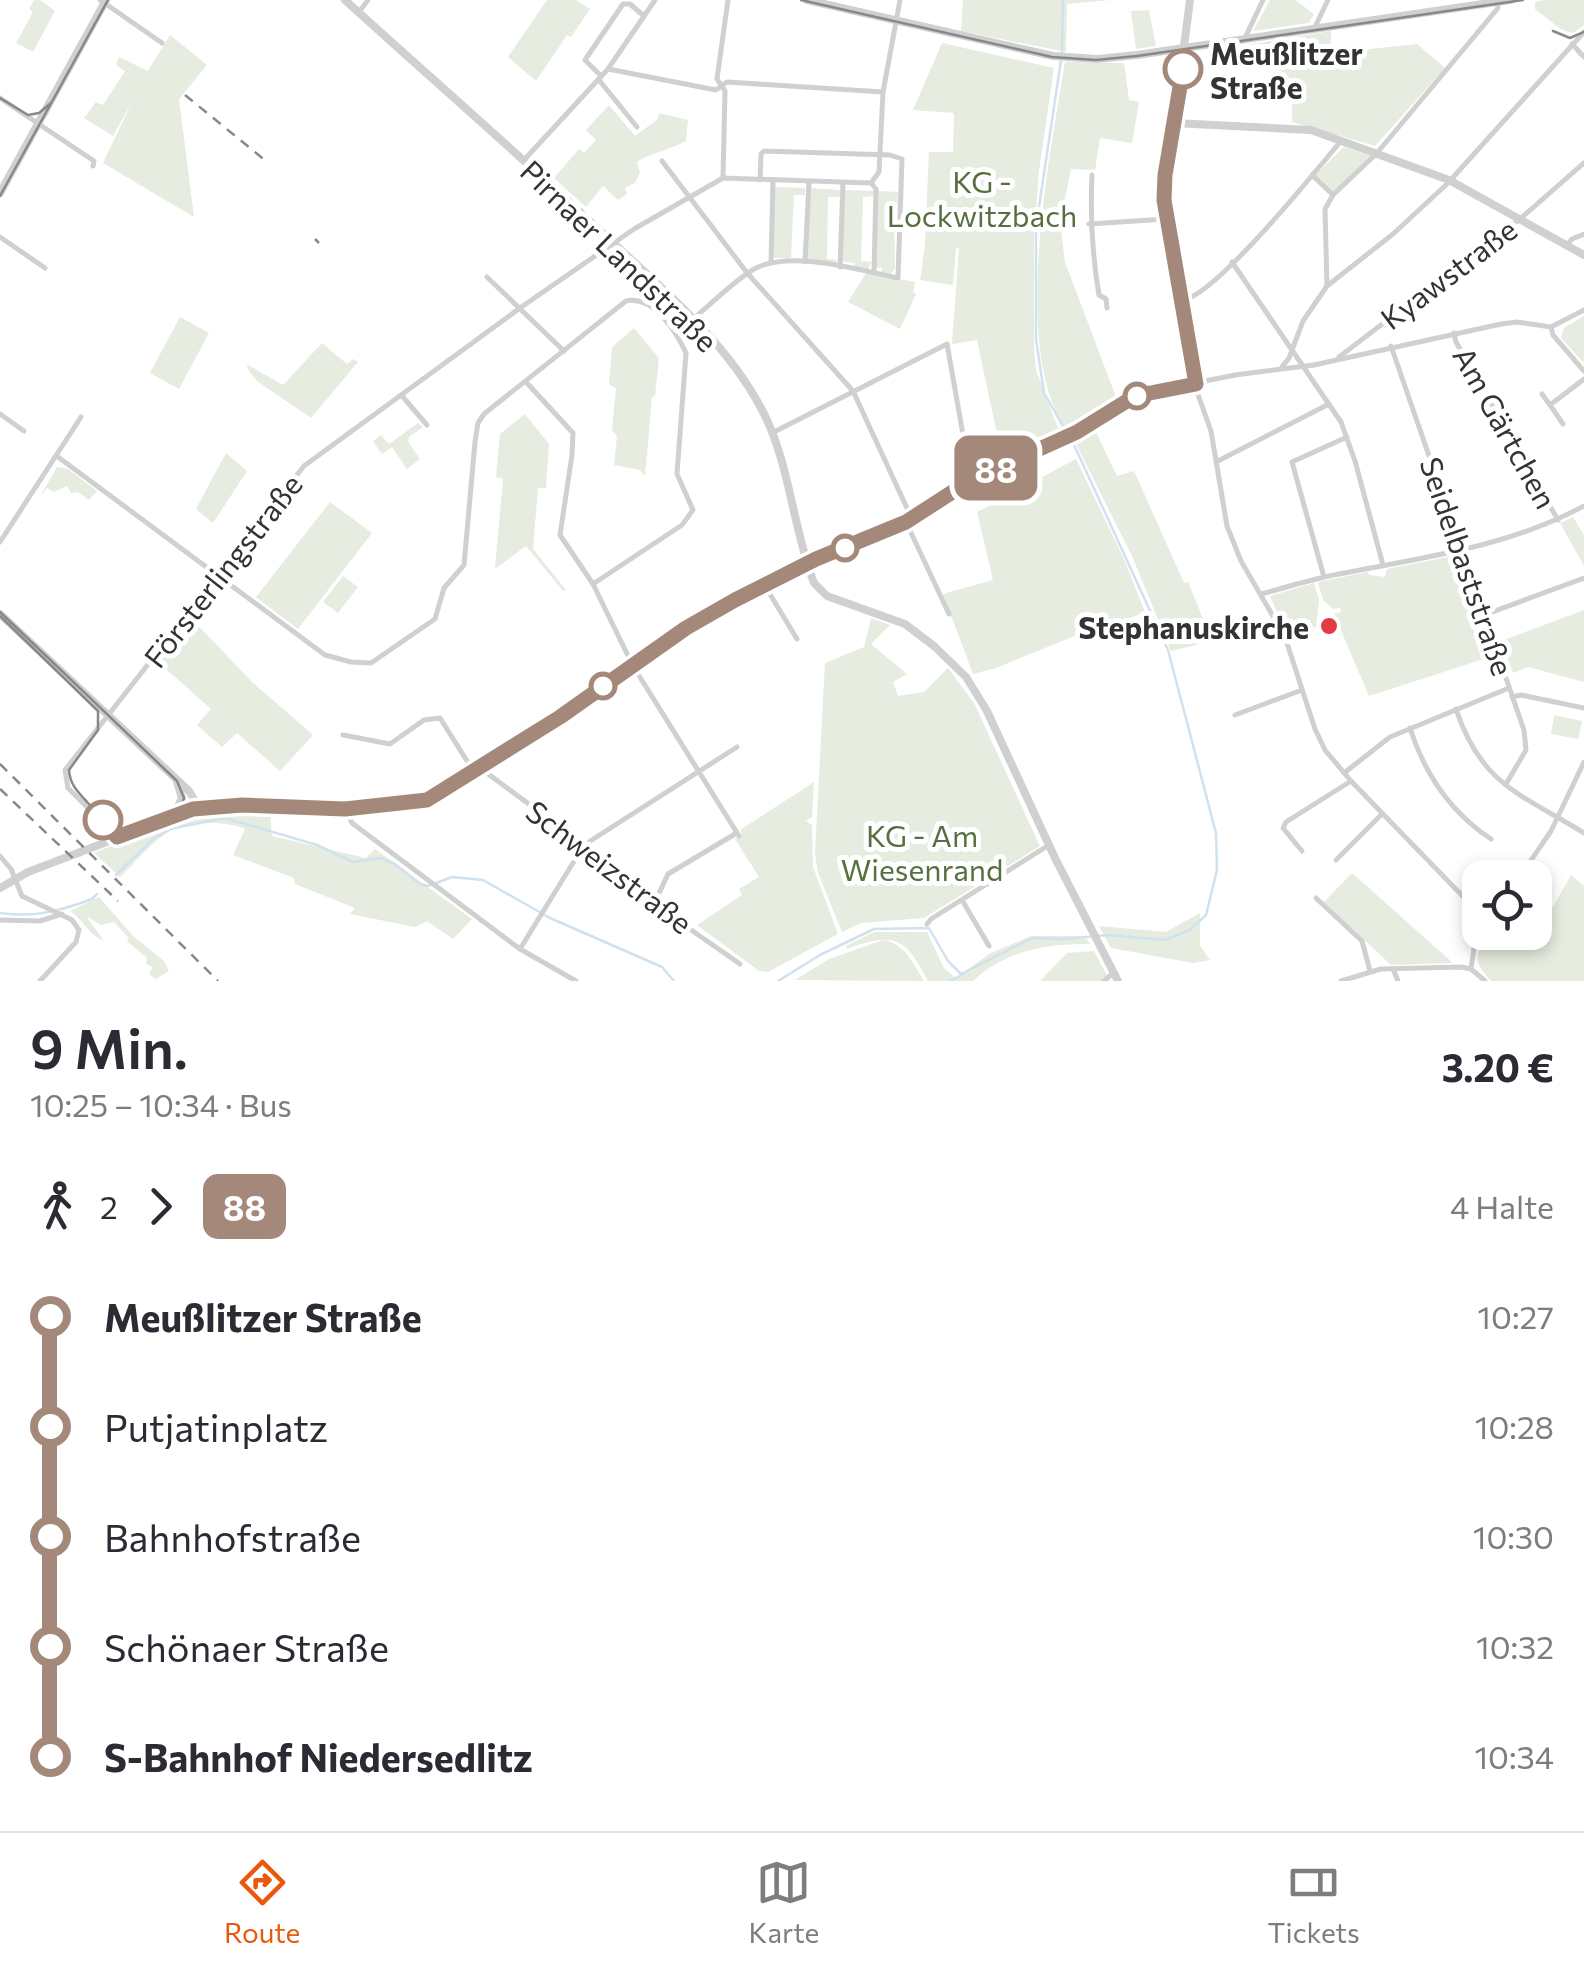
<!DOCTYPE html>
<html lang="de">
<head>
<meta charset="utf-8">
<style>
	body { margin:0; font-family:Commissioner,sans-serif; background:#f7f7f7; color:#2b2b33; height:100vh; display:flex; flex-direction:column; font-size:38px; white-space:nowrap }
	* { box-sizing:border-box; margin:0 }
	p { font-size:32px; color:#7c7c81 }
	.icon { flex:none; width:55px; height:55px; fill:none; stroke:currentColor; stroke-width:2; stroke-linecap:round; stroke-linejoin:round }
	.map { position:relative; height:981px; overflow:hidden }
	.drawer { display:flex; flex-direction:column; background:#fff; flex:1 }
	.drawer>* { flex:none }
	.badge { padding:0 20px; border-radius:15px; font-size:35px; line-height:65px }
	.tools { position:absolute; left:1462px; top:860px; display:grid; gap:20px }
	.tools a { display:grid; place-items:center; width:90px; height:90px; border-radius:20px; background:#fff; box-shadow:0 5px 15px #0003; font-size:50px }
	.map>.badge { position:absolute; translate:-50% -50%; box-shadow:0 0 0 5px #fff }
	.legs { display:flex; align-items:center; gap:15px; height:110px; padding:0 30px; font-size:32px }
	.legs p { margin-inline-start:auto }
	.head { display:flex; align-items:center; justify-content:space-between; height:170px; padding:0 30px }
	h1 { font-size:55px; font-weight:600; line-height:75px }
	ul { padding:0 30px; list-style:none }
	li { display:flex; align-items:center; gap:35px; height:110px; font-size:38px }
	li i { display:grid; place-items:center; width:15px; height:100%; margin:0 12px; background:currentColor }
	li i::after { content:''; width:25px; height:25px; margin:-12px; border:8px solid; border-radius:50%; background:#fff }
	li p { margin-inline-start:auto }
	li:first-child i { background:linear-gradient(#0000 50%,currentColor 0) }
	li:last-child i { background:linear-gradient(currentColor 50%,#0000 0) }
	.menu { display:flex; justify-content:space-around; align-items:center; height:140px; border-top:2px solid #e1e1e2; background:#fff; font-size:28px; color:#7c7c81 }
	.menu a { display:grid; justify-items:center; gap:5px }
	.menu .selected { color:#ea580c }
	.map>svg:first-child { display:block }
</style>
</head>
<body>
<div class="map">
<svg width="1584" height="981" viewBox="0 0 1584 981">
	<rect width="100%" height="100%" fill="#fff"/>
	<!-- green -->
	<g fill="#e6ecdf">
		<polygon points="34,0 40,0 55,11 33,52 16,43 33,12 29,9"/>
		<polygon points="547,0 576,0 590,9 571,37 567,35 536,81 508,57"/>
		<polygon points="963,0 1110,0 1067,4 1066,52 961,31"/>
		<polygon points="1270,0 1295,0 1314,14 1309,23 1253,31"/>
		<polygon points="1545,0 1584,0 1584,25 1573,33 1562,30 1535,9 1535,2"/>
		<polygon points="1149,10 1156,46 1136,49 1131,11"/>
		<polygon points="1331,31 1331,53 1417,44 1445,68 1375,146 1292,122 1292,81 1246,45"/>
		<polygon points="170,35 207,65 179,99 194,217 103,163 132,102 113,136 84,118 96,102 103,105 125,71 116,65 119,57 148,71"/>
		<polygon points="942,43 1054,68 1039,171 1034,233 1034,348 1036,370 1059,431 1002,457 977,340 952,344 959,248 956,248 953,285 920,280 925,246 929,152 953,152 954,113 913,110"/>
		<path d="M1065 62 1124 63 1129 100 1139 102 1132 143 1100 138 1095 170 1071 169 1060 223 1065 262 1119 405 1074 428H1065C1011 346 1050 156 1065 62Z"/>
		<path d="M609 105 635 136 657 120 659 113 688 120 686 141C669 150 653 152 637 162L640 172 635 183 625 188 627 194 618 200 603 186 586 207 554 178 579 149 584 153 596 140 586 130Z"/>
		<polygon points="1344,147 1370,156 1333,193 1315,175"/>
		<polygon points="774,187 805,188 805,195 794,195 791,258 771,258"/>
		<polygon points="809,188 840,190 840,197 828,197 827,259 837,260 834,265 806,261"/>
		<polygon points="843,190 874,191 874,196 863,197 861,261 872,262 868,269 854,268 854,263 841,261"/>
		<polygon points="878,191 898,192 897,214 894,218 895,269 890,274 881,273 882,268 875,267"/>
		<polygon points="866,273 915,282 913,292 916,294 900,329 848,302"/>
		<polygon points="1584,316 1584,363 1561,338 1564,328"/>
		<polygon points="180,317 209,333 179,389 150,373"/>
		<polygon points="634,328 659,358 655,396 652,397 645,476 640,470 614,465 617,436 612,430 616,388 609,384 612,347"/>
		<polygon points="322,343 347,364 353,359 358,362 311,418 257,381 247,368 248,365 283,385"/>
		<polygon points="525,414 549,444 546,488 538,488 533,549 566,590 563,591 526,546 495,569 503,479 496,477 500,434"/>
		<polygon points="418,423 423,427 409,437 408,442 420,459 407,469 392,447 382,454 373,441 381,435 389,444"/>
		<polygon points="1093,426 1117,476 1134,471 1184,583 1188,582 1212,641 1171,651 1132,556 1073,438"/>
		<polygon points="226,453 247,471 213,523 196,509"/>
		<polygon points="1076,459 1124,559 1145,612 1117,623 1114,620 996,668 973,674 943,594 993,580 977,512"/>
		<polygon points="57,467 68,469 97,491 89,500 78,492 71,493 67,486 54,492 47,488 40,497"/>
		<polygon points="330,502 372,533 298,629 256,597"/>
		<polygon points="1573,517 1584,535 1584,566 1560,523"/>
		<polygon points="1458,555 1493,656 1369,696 1334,614 1341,612 1340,608 1333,609 1323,600 1318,582 1368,572 1369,575 1385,577 1387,569"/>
		<polygon points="343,576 358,587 338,613 323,602"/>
		<polygon points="1314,583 1319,600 1316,627 1288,637 1270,596"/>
		<polygon points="1584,610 1584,682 1528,667 1513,673 1501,641"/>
		<polygon points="191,618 252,682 313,735 280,771 237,733 222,747 197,725 211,709 157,661"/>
		<polygon points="871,618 890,625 871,644 907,674 893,682 898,696 924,692 948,668 974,703 1040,846 924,918 861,923 842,932 818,873 815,853 825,663 864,647"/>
		<polygon points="1554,715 1582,721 1578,739 1551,734"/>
		<polygon points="814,782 812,817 806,821 812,825 813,867 838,934 768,972 759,971 697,925 742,895 739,889 759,877 735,839 742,834 740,830"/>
		<path d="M270 811 272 836 366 858 375 849 472 919 453 939 427 921 415 927 350 914 355 908 295 884 294 878 233 855 245 829C225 820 187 820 167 833 150 843 135 863 120 877L94 853 173 821Z"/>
		<polygon points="1352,873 1453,963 1391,965 1324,902"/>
		<path d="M1571 875 1584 886V981H1491C1472 960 1475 956 1488 933H1513L1530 947Z"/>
		<path d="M99 897 134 937 164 961 169 971 156 979 149 974 153 967 146 964 147 958 127 941 129 938 114 922 101 925 86 916 104 941C88 935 84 920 70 911Z"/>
		<polygon points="1200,913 1200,946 1210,960 1193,963 1111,948 1099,926 1166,932"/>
		<path d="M874 932H927L944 968 956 978 989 954 1031 936H1085L1090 944C1046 944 1006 950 973 981H928C905 936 893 932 847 949L846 946Z"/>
		<path d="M883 940C905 943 913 964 924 981L795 980 829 959Z"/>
		<polygon points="1094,951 1110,981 1040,981 1067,953"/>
	</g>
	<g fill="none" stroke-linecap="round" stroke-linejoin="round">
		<!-- stream -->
		<g stroke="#cfe2ee" stroke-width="2.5">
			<polyline points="1062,52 1063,0"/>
			<polyline points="116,875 153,839 170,829 225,818 317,845 353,862 381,858 395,864 420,884 428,886 452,877 483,880 550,918 662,967 674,981"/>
			<path d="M0 913C34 918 60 911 92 899L97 894"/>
			<polyline points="778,981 820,955 874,929 929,928 948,961 961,974 1032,938 1064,939 1108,935 1164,940 1190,930 1206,915 1217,870 1216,833 1168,650 1075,447 1044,393 1036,339 1036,227 1061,60"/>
			<polyline points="950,981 962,975"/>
		</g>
		<!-- minor -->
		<g stroke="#d0d0d0" stroke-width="5">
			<polyline points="100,0 162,43"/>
			<polyline points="359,12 368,0"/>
			<polyline points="1314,29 1328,0"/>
			<polyline points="1245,38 1263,0"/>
			<polyline points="1572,44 1584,57"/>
			<polyline points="608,69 716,90 727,82 883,92"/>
			<polyline points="601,76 585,60 623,4 630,4 644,16"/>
			<polyline points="599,80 637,127"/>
			<polyline points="0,98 94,161 93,166"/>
			<polyline points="1174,123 1164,178 1164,205 1196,389 1211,431 1227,526 1241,561 1285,637 1315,729 1325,750 1351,781 1480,914"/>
			<polyline points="524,160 608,69 655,0"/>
			<polyline points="662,161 748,274 853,391 912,519"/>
			<path d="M1092 175C1090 217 1092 254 1099 295L1106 299 1107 308"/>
			<polyline points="1312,175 1333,195"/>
			<polyline points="723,178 725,91 717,79 728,0"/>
			<polyline points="871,183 876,189 874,273"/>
			<polyline points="1089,224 1166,219"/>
			<polyline points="0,237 45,268"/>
			<polyline points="1567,245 1572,239 1584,234"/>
			<polyline points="771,262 773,181"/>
			<polyline points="805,262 809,182"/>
			<polyline points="1232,262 1341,422 1355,461 1383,565"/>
			<polyline points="840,267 843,183"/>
			<polyline points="487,277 564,351"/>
			<polyline points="1327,286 1325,209 1333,195 1377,153 1498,8 1497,2"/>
			<path d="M1182 301C1218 293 1313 174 1341 141"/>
			<path d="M694 318C714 302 734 280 756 268 792 250 859 270 898 278L902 159 890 155 764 151 761 154 760 180"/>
			<polyline points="1551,327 1553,335 1584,371"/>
			<polyline points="1454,333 1456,342 1558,520"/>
			<polyline points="1391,346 1524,730 1526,750 1506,784"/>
			<polyline points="1339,357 1520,219 1584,163"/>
			<polyline points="1282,367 1289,358 1303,321 1327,286 1393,234 1447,184 1584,32"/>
			<polyline points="526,382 573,433 572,455 560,535 593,584 633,666 739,836"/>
			<polyline points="1542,394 1550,405"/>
			<polyline points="402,396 427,425"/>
			<polyline points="0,414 24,431"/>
			<polyline points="1563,424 1550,405 1584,379"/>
			<polyline points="772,433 947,344 971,480"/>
			<path d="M58 457 325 655 351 662 371 663 435 619 444 588 464 565 475 442 478 423 484 414 626 301C653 295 676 331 686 353L677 474 693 510 682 525 593 584"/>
			<polyline points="1216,462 1329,404"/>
			<polyline points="981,475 986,494"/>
			<polyline points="906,522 949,614"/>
			<polyline points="0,542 81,417"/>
			<polyline points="807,564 906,522 971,480 1077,432 1140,394 1235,375 1314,365 1501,324 1517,322 1551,327 1584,310"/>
			<polyline points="1324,577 1292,462 1347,437"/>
			<polyline points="765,586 797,639"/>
			<path d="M1261 594C1284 588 1306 581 1329 576 1417 558 1504 549 1584 506"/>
			<polyline points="1484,615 1584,578"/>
			<polyline points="1512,697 1521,695 1584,708"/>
			<path d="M1456 709C1481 785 1521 794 1584 833"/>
			<polyline points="1235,715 1302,690"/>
			<path d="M1410 728C1425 775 1450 812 1491 839"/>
			<polyline points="343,735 390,744 424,720 440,718 474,772"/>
			<polyline points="480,768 584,845 654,904 740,964"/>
			<polyline points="1344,773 1390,737 1509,688"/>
			<polyline points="345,809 352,823 520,949 576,981"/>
			<polyline points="117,837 68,788 65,770 304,466 520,308 634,229 723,178 871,183 879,172 883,92 900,0"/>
			<polyline points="1302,851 1283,828 1286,822 1351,781"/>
			<polyline points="0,856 11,869 22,896 72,920 79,930 76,942 40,981"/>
			<polyline points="1336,860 1382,814"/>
			<polyline points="1519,878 1551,831 1584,762"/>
			<polyline points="1316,898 1362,941 1370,971"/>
			<polyline points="962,900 989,946"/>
			<polyline points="654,904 668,874 735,834"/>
			<polyline points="0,920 40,921 62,914"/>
			<polyline points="927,924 931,919 1049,845"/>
			<polyline points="520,949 584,845 737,747"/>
			<polyline points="1393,969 1398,981"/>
			<polyline points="1471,969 1474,948 1482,932"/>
			<polyline points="1104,981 1113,973"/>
			<polyline points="1341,981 1381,969 1461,967 1471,969 1485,981"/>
		</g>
		<!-- tertiary -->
		<g stroke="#d0d0d0" stroke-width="8">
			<path d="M345 0C433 80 523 158 610 240 665 291 725 341 761 408 790 462 792 526 814 583L827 596 905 624 934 646 966 677 987 711 1055 858 1118 981"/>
			<polyline points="807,0 1053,56 1097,59 1137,55 1510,0"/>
			<polyline points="1190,0 1174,123 1311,130 1449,180 1584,255"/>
			<polyline points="0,193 106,0"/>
			<polyline points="0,614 189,791 200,809"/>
			<polyline points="174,815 182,798 177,782"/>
			<polyline points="0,888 28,872 193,809 242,805 345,809 427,800 560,717 686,628 807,564"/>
		</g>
		<!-- tram -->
		<g stroke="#888" stroke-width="2.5">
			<polyline points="801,0 1052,57 1096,60 1137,56 1523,0"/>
			<polyline points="1553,31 1570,38 1584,32"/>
			<polyline points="0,98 28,115 39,113 51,103"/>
			<polyline points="0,196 108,0"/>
			<path d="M0 612 177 781 184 798 179 813C138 834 121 838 88 803 78 792 70 785 69 770L98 730V711L0 616"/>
		</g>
		<!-- rail -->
		<g stroke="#888" stroke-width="2.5" stroke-dasharray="10 8" stroke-linecap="butt">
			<polyline points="185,95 266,161"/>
			<polyline points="315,239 319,243"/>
			<polyline points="0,764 218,981"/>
			<polyline points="0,789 118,901"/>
		</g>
	</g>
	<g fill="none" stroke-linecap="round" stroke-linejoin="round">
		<!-- line-1 casing -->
		<g stroke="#fff" stroke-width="22">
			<polyline id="line-1" points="103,820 117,837 193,809 242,805 345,809 427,800 560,717 686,628 735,600 816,559 906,522 971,480 1077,432 1135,396 1196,384 1164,200 1165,175 1183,69"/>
		</g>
		<!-- line-1 -->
		<use href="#line-1" stroke="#a4897a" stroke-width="15"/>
	</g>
	<!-- markers -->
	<g fill="#fff" stroke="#a4897a" stroke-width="5">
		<circle cx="1183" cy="69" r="18"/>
		<circle cx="1137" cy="396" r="12"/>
		<circle cx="845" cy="548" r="12"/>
		<circle cx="603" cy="686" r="12"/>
		<circle cx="103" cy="820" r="18"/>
	</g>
	<circle fill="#e63946" stroke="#fff" stroke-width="4" cx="1329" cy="626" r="10"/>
	<g text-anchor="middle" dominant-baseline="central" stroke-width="10" stroke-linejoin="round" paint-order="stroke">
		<!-- stop labels -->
		<g font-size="30" font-weight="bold" fill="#333" stroke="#fff" text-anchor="start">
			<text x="1210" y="52">Meußlitzer<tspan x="1210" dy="34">Straße</tspan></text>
		</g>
		<!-- park labels -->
		<g font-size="30" fill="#56703f" stroke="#fff">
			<text x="982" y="180">KG -<tspan x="982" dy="34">Lockwitzbach</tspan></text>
			<text x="922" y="834">KG - Am<tspan x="922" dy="34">Wiesenrand</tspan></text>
		</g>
		<!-- street labels -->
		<g font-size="30" fill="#333" stroke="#fff">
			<text transform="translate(620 255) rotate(44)">Pirnaer Landstraße</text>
			<text transform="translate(1448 273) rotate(-37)">Kyawstraße</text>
			<text transform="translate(1506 427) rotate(61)">Am Gärtchen</text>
			<text transform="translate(1468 566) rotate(71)">Seidelbaststraße</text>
			<text transform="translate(222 570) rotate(-52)">Försterlingstraße</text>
			<text transform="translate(610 866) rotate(37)">Schweizstraße</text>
		</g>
		<!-- poi labels -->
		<g font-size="30" font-weight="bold" fill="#333" stroke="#fff" text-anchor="end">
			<text x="1309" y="626">Stephanuskirche</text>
		</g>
	</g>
</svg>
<div class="tools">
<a><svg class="icon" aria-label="locate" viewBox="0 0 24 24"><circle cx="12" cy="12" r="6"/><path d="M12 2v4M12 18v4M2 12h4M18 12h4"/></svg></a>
</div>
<b class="badge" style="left:996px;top:468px;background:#a4897a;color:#fff">88</b>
</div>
<section class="drawer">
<div class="head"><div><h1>9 Min.</h1><p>10:25 – 10:34 · Bus</p></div><b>3.20 €</b></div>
<div class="legs"><svg class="icon" aria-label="walk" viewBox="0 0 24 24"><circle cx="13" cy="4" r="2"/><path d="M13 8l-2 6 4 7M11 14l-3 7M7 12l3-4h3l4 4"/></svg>2<svg class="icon" aria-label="forward" viewBox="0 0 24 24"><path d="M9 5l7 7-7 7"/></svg><b class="badge" style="background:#a4897a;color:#fff">88</b><p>4 Halte</p></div>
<ul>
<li><i style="color:#a4897a"></i><b>Meußlitzer Straße</b><p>10:27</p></li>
<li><i style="color:#a4897a"></i><span>Putjatinplatz</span><p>10:28</p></li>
<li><i style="color:#a4897a"></i><span>Bahnhofstraße</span><p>10:30</p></li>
<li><i style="color:#a4897a"></i><span>Schönaer Straße</span><p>10:32</p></li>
<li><i style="color:#a4897a"></i><b>S-Bahnhof Niedersedlitz</b><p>10:34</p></li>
</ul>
</section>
<nav class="menu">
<a class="selected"><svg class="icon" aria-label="directions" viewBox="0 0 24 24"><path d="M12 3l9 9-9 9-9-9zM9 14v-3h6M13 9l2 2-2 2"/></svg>Route</a>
<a><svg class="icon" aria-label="map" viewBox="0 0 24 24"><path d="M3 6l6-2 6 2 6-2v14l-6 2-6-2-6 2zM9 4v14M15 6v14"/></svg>Karte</a>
<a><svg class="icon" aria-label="tickets" viewBox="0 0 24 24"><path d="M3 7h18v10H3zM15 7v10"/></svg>Tickets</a>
</nav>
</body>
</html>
